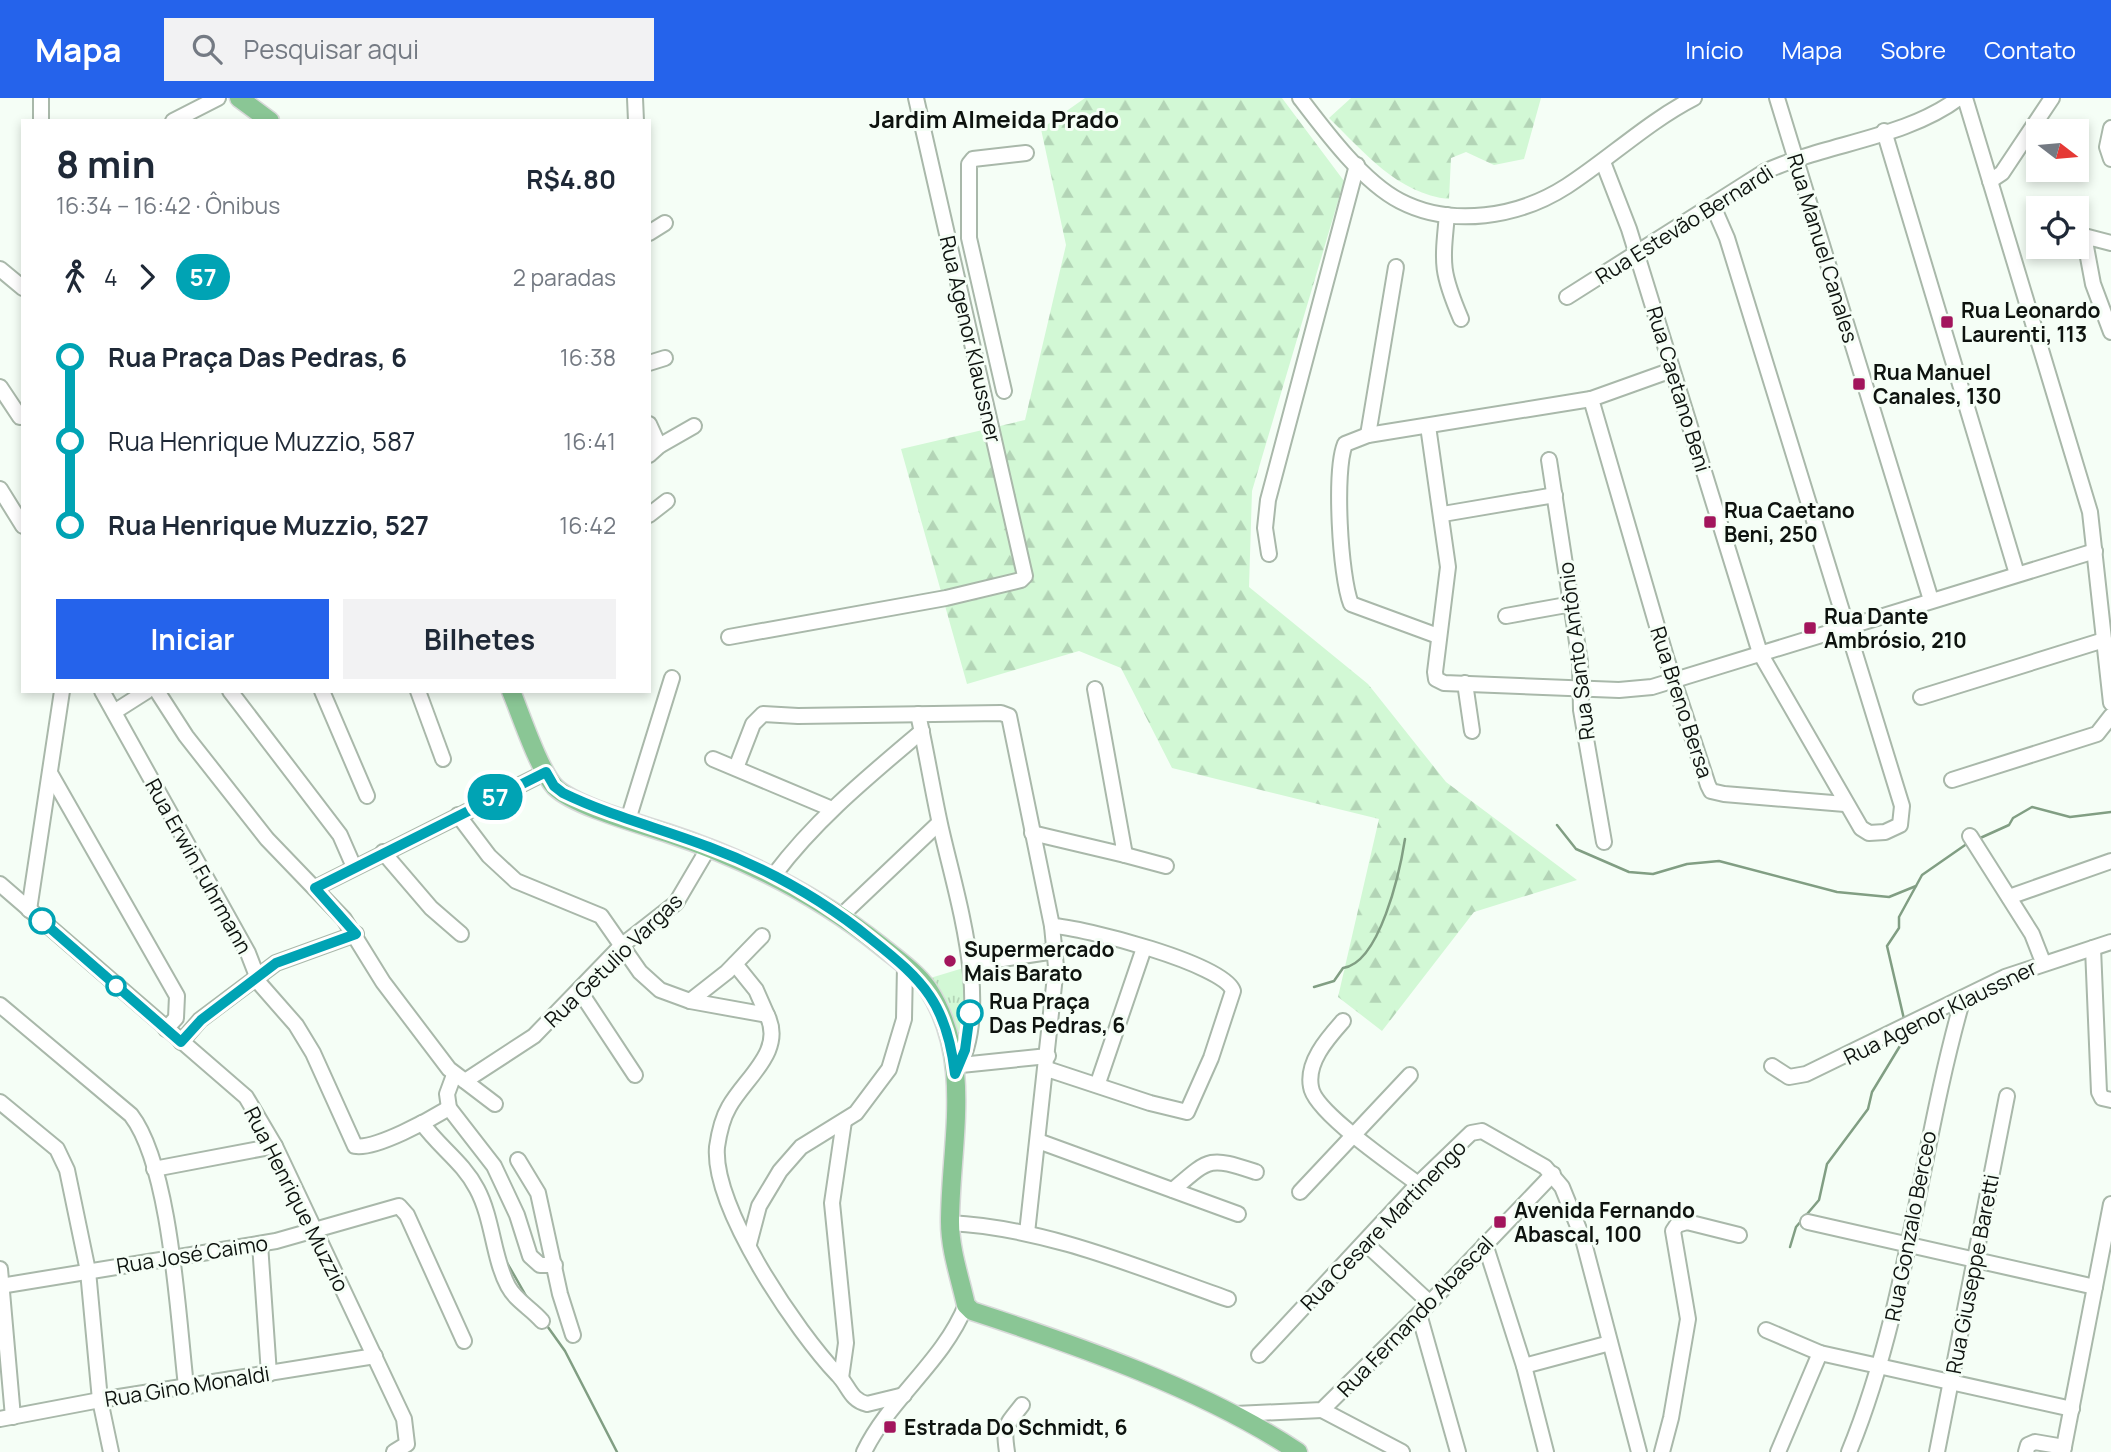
<!DOCTYPE html>
<html lang="pt">
<head>
<meta charset="utf-8">
<style>
	body { margin:0; font-family:Manrope,sans-serif; background:#f2f2f3; color:#1f2937; height:100vh; display:flex; flex-direction:column; font-size:26px; white-space:nowrap }
	* { box-sizing:border-box; margin:0 }
	p { font-size:23px; color:#747a83 }
	.icon { flex:none; width:38px; height:38px; fill:none; stroke:currentColor; stroke-width:2; stroke-linecap:round; stroke-linejoin:round }
	.map { position:relative; flex:1; overflow:hidden }
	.drawer { position:absolute; left:21px; top:21px; width:630px; height:574px; display:flex; flex-direction:column; background:#fff; border-radius:0px; box-shadow:0 4px 10px #0003 }
	.drawer>* { flex:none }
	.badge { padding:0 14px; border-radius:23px; font-size:24px; line-height:46px }
	.needle { width:46px; rotate:106deg }
	.buttons { position:absolute; left:2026px; top:21px; display:grid; gap:14px }
	.buttons a { display:grid; place-items:center; width:63px; height:63px; border-radius:0px; background:#fff; box-shadow:0 4px 10px #0003; font-size:35px }
	.map>.badge { position:absolute; translate:-50% -50%; box-shadow:0 0 0 4px #fff }
	.legs { display:flex; align-items:center; gap:10px; height:77px; padding:0 35px; font-size:23px }
	.legs p { margin-inline-start:auto }
	.summary { display:flex; align-items:center; justify-content:space-between; height:119px; padding:0 35px }
	h1 { font-size:38px; font-weight:700; line-height:52px }
	.primary-button { display:flex; gap:14px; margin-top:auto; padding:14px 35px }
	.primary-button a { flex:1; height:80px; border-radius:0px; background:#2563eb; color:#fff; font-size:28px; font-weight:700; line-height:80px; text-align:center }
	.primary-button a+a { background:#f2f2f3; color:#1f2937 }
	ul { padding:0 35px; list-style:none }
	li { display:flex; align-items:center; gap:24px; height:84px; font-size:26px }
	li i { display:grid; place-items:center; width:10px; height:100%; margin:0 9px; background:currentColor }
	li i::after { content:''; width:18px; height:18px; margin:-9px; border:5px solid; border-radius:50%; background:#fff }
	li p { margin-inline-start:auto }
	li:first-child i { background:linear-gradient(#0000 50%,currentColor 0) }
	li:last-child i { background:linear-gradient(currentColor 50%,#0000 0) }
	header { display:flex; align-items:center; gap:42px; box-sizing:border-box; height:98px; padding:0 35px; background:#2563eb; color:#fff }
	header strong { font-size:33px }
	nav { display:flex; gap:38px; margin-inline-start:auto; font-size:24px }
	.search { width:490px; height:63px; background:#f2f2f3; display:flex; align-items:center; gap:18px; box-sizing:border-box; padding:0 24px; border-radius:0px; color:#747a83; font-size:26px }
	.map>svg:first-child { display:block }
</style>
</head>
<body>
<header>
<strong>Mapa</strong>
<div class="search"><svg class="icon" aria-label="search" viewBox="0 0 24 24"><circle cx="10" cy="10" r="6"/><path d="M15 15l6 6"/></svg>Pesquisar aqui</div>
<nav><a>Início</a><a>Mapa</a><a>Sobre</a><a>Contato</a></nav>
</header>
<div class="map">
<svg width="2111" height="1354" viewBox="0 0 2111 1354">
	<defs>
		<pattern id="forest-firs" width="22" height="20" patternUnits="userSpaceOnUse" patternTransform="scale(1.75)"><rect width="22" height="20" fill="#d2f8d5"/><path d="M5 1l3.5 6h-7zM16 11l3.5 6h-7z" fill="#b3d4b6"/></pattern>
		<pattern id="park-tufts" width="24" height="20" patternUnits="userSpaceOnUse" patternTransform="scale(1.75)"><rect width="24" height="20" fill="#d2f8d5"/><path d="M3 7l-1-3M5 7V3M7 7l1-3M15 17l-1-3M17 17v-4M19 17l1-3" fill="none" stroke="#b3d4b6"/></pattern>
	</defs>
	<rect width="100%" height="100%" fill="#f5fef6"/>
	<!-- forest -->
	<g fill="url(#forest-firs)">
		<polygon points="1085,0 1282,0 1344,83 1252,393 1249,489 1368,586 1446,684 1577,782 1474,814 1382,933 1338,899 1379,721 1172,670 1121,570 1079,553 967,586 901,351 1025,322 1066,147 1041,31"/>
		<path d="M1351 0H1541L1524 61 1494 67 1466 54 1451 60 1449 101C1398 96 1364 54 1329 20Z"/>
	</g>
	<!-- park -->
	<polygon fill="url(#park-tufts)" points="970,868 970,901 960,962 927,881"/>
	<g fill="none" stroke-linecap="round" stroke-linejoin="round">
		<!-- stream -->
		<g stroke="#819e83" stroke-width="2.5">
			<polyline points="1557,727 1576,751 1629,774 1653,776 1687,766 1719,763 1837,794 1889,799 1916,788 1922,777 1968,745"/>
			<polyline points="1978,741 2009,727 2013,720 2032,709 2070,719 2111,714"/>
			<path d="M1314 889 1334 883 1343 870C1380 865 1400 773 1405 741"/>
			<polyline points="1904,921 1887,848 1899,830 1899,819 1916,788"/>
			<polyline points="1790,1149 1796,1129 1819,1102 1827,1066 1868,1011 1872,994 1906,938"/>
			<polyline points="506,1163 529,1203"/>
			<polyline points="545,1225 565,1253 617,1354"/>
		</g>
		<!-- minor casing -->
		<g stroke="#a9b8aa" stroke-width="18">
			<g id="minor">
				<polyline points="41,0 41,23"/>
				<polyline points="635,0 636,23"/>
				<path d="M1300 0C1325 33 1363 84 1400 103 1452 130 1519 119 1567 88 1610 60 1649 23 1694 0"/>
				<polyline points="1777,0 1931,502"/>
				<polyline points="1965,0 2090,414 2111,605"/>
				<polyline points="173,23 218,0"/>
				<polyline points="2111,30 2107,49 2111,61"/>
				<polyline points="1884,33 2017,476"/>
				<polyline points="1603,64 1629,131 1760,555 1861,730 1869,735 1885,734 1900,727 1902,708 1727,140 1713,108"/>
				<polyline points="1990,83 2002,75 2052,0"/>
				<path d="M1447 117C1442 167 1441 174 1461 221"/>
				<polyline points="649,135 665,125"/>
				<polyline points="2111,145 2084,138 2093,186 2111,234"/>
				<polyline points="0,171 23,190"/>
				<path d="M1567 199 1764 74C1826 45 1904 41 1959 0"/>
				<polyline points="649,265 665,260"/>
				<polyline points="1672,272 1591,301 1666,559 1708,687 1711,693 1724,696 1845,706"/>
				<polyline points="0,289 20,319"/>
				<polyline points="1004,293 969,140 969,66 973,61 1026,55"/>
				<polyline points="649,326 659,348"/>
				<polyline points="1428,328 1448,469 1435,574 1436,581 1444,585 1619,592 1652,589 2095,453"/>
				<polyline points="1368,337 1396,169"/>
				<polyline points="649,357 659,348 694,328"/>
				<polyline points="1549,362 1580,564 1581,612 1604,744"/>
				<polyline points="0,391 23,428"/>
				<polyline points="1443,416 1555,397"/>
				<polyline points="649,417 667,403"/>
				<polyline points="1269,456 1265,430 1268,402 1357,67"/>
				<polyline points="1506,518 1572,506"/>
				<path d="M1438 538 1351 506C1340 478 1334 373 1345 346L1368 337 1591 301"/>
				<polyline points="729,539 946,500 1021,482 1025,478 916,0"/>
				<polyline points="1465,585 1472,633"/>
				<path d="M102 593 248 855 260 886 296 927 313 955 355 1048C375 1052 431 1021 449 1010"/>
				<polyline points="157,593 186,638 267,741 344,821 383,884 449,971 495,1006"/>
				<polyline points="230,593 340,737 354,769"/>
				<polyline points="322,593 367,698"/>
				<polyline points="418,593 443,661"/>
				<polyline points="1921,599 2104,542"/>
				<polyline points="114,614 147,593"/>
				<path d="M918 616C926 652 932 689 940 726 955 795 995 912 955 976"/>
				<polyline points="713,661 832,711"/>
				<polyline points="736,670 753,626 763,616 798,618 1001,615 1009,618 1052,828 1056,869 1027,1135"/>
				<polyline points="50,675 177,898 176,920 166,931"/>
				<polyline points="1952,682 2097,636 2111,618"/>
				<path d="M458 717 489 758 516 783 601 818 640 874 660 892 690 903 767 917C785 953 746 979 729 1009 722 1021 719 1035 717 1049 712 1110 797 1234 838 1277 849 1288 850 1302 867 1306L904 1297"/>
				<polyline points="628,722 672,580"/>
				<polyline points="1032,735 1125,757 1095,591"/>
				<polyline points="1970,738 2032,836 2043,864"/>
				<polyline points="383,754 431,810 461,836"/>
				<polyline points="1125,757 1166,768"/>
				<path d="M774 777C816 721 869 678 922 633"/>
				<polyline points="0,786 246,999 275,1048 404,1321 407,1346 394,1354"/>
				<polyline points="315,790 546,674"/>
				<polyline points="2009,799 2111,763"/>
				<polyline points="29,812 62,593"/>
				<polyline points="842,817 939,725"/>
				<polyline points="2093,850 2099,994 2102,1000 2111,1002"/>
				<polyline points="735,866 756,892 767,917"/>
				<polyline points="971,866 1055,853"/>
				<polyline points="579,892 635,977"/>
				<polyline points="690,903 727,874 762,838"/>
				<path d="M0 907 131 1017C171 1069 178 1220 186 1288"/>
				<path d="M1343 923C1328 940 1306 964 1311 989 1314 1014 1396 1069 1418 1086"/>
				<polyline points="181,944 200,922 276,865 356,836"/>
				<polyline points="961,967 1048,958"/>
				<polyline points="1772,968 1789,979 1806,976 2005,879 2111,844"/>
				<path d="M1047 971 1150 1005 1187 1014 1211 960 1233 893C1225 866 1082 829 1052 828"/>
				<polyline points="454,977 447,996 449,1010 494,1068 517,1117 530,1158 540,1167 555,1167"/>
				<polyline points="465,983 534,938 621,848 676,805 709,749"/>
				<polyline points="1098,985 1144,850"/>
				<polyline points="0,1004 57,1051 67,1072 88,1173 100,1302 111,1354"/>
				<path d="M422 1025C439 1049 463 1064 477 1091 493 1121 493 1160 508 1188 516 1203 531 1210 542 1223"/>
				<polyline points="1038,1043 1238,1116"/>
				<polyline points="518,1062 538,1095 560,1196 573,1237"/>
				<polyline points="154,1071 275,1048"/>
				<path d="M1173 1092C1211 1059 1209 1059 1256 1074"/>
				<polyline points="1300,1094 1410,977"/>
				<polyline points="1808,1124 2095,1189"/>
				<path d="M950 1125C1046 1130 1137 1169 1228 1201"/>
				<polyline points="1365,1145 1430,1205"/>
				<polyline points="260,1146 269,1276"/>
				<polyline points="749,1146 759,1108 780,1073 801,1049 856,1015 889,971 904,921 905,868"/>
				<polyline points="1485,1146 1524,1268 1546,1354"/>
				<polyline points="0,1171 13,1319"/>
				<polyline points="0,1188 276,1143 399,1108 407,1117 464,1243"/>
				<polyline points="1419,1216 1458,1354"/>
				<polyline points="1766,1232 1820,1255 2072,1311"/>
				<polyline points="1259,1257 1418,1086 1471,1035 1482,1033 1545,1069 1562,1089 1583,1141 1639,1354"/>
				<polyline points="1524,1268 1610,1245"/>
				<polyline points="841,1280 846,1245 832,1105 844,1023"/>
				<polyline points="1322,1312 1402,1354"/>
				<polyline points="1235,1316 1322,1312 1419,1216 1553,1076"/>
				<polyline points="0,1321 100,1302 375,1258"/>
				<path d="M864 1354C890 1300 943 1264 966 1207"/>
				<path d="M1007 1354C1003 1327 1005 1329 1022 1307"/>
				<polyline points="1662,1354 1671,1320 1688,1221 1673,1133 1677,1127 1687,1124 1739,1137"/>
				<polyline points="1778,1354 1820,1255"/>
				<path d="M1849 1354C1908 1210 1920 1050 1963 900"/>
				<polyline points="1937,1354 2007,998"/>
				<polyline points="2026,1354 2028,1347 2035,1344 2064,1349"/>
				<polyline points="2063,1354 2111,1106"/>
			</g>
		</g>
		<!-- major casing -->
		<g stroke="#d8d9d9" stroke-width="21">
			<g id="major">
				<polyline points="239,0 270,23"/>
				<path d="M511 593C521 617 539 672 555 689 574 708 640 726 667 735 746 761 816 796 881 848 897 861 916 874 928 891 974 961 950 1047 950 1124 950 1152 960 1180 966 1207L972 1213C1079 1248 1205 1292 1298 1354"/>
			</g>
		</g>
		<!-- minor -->
		<use href="#minor" stroke="#fff" stroke-width="14"/>
		<!-- major -->
		<use href="#major" stroke="#8ac695" stroke-width="18"/>
	</g>
	<g fill="none" stroke-linecap="round" stroke-linejoin="round">
		<!-- line-1 casing -->
		<g stroke="#fff" stroke-width="16">
			<path id="line-1" d="M42 823 181 944 201 922 276 865 356 836 315 790 546 674 554 688 563 695C610 718 660 730 709 749 768 771 822 801 871 841 924 883 947 906 955 976L965 952 970 915"/>
		</g>
		<!-- line-1 -->
		<use href="#line-1" stroke="#00a3b4" stroke-width="10"/>
	</g>
	<!-- markers -->
	<g fill="#a2155c" stroke="#f5fef6" stroke-width="2.5">
		<rect x="1940" y="217" width="14" height="14" rx="3.5"/>
		<rect x="1852" y="279" width="14" height="14" rx="3.5"/>
		<rect x="1703" y="417" width="14" height="14" rx="3.5"/>
		<rect x="1803" y="523" width="14" height="14" rx="3.5"/>
		<circle cx="950" cy="863" r="7"/>
		<rect x="1493" y="1117" width="14" height="14" rx="3.5"/>
		<rect x="883" y="1322" width="14" height="14" rx="3.5"/>
	</g>
	<g fill="#fff" stroke="#00a3b4" stroke-width="3.5">
		<circle cx="42" cy="823" r="12"/>
		<circle cx="116" cy="888" r="9"/>
		<circle cx="970" cy="915" r="12"/>
	</g>
	<g text-anchor="middle" dominant-baseline="central" stroke-width="6" stroke-linejoin="round" paint-order="stroke">
		<!-- street labels -->
		<g font-size="21" fill="#0e130f" stroke="#f5fef6">
			<text transform="translate(1684 126) rotate(-32)">Rua Estevão Bernardi</text>
			<text transform="translate(1823 150) rotate(73)">Rua Manuel Canales</text>
			<text transform="translate(971 241) rotate(77)">Rua Agenor Klaussner</text>
			<text transform="translate(1679 291) rotate(73)">Rua Caetano Beni</text>
			<text transform="translate(1576 553) rotate(-97)">Rua Santo Antônio</text>
			<text transform="translate(1682 604) rotate(72)">Rua Breno Bersa</text>
			<text transform="translate(199 768) rotate(61)">Rua Erwin Fuhrmann</text>
			<text transform="translate(613 862) rotate(-44)">Rua Getulio Vargas</text>
			<text transform="translate(1940 914) rotate(-26)">Rua Agenor Klaussner</text>
			<text transform="translate(297 1101) rotate(63)">Rua Henrique Muzzio</text>
			<text transform="translate(1383 1127) rotate(-46)">Rua Cesare Martinengo</text>
			<text transform="translate(1910 1128) rotate(-79)">Rua Gonzalo Berceo</text>
			<text transform="translate(192 1156) rotate(-9)">Rua José Caimo</text>
			<text transform="translate(1972 1176) rotate(-79)">Rua Giuseppe Baretti</text>
			<text transform="translate(1415 1218) rotate(-46)">Rua Fernando Abascal</text>
			<text transform="translate(187 1288) rotate(-9)">Rua Gino Monaldi</text>
		</g>
		<!-- poi labels -->
		<g font-size="21" font-weight="bold" fill="#0e130f" stroke="#f5fef6" text-anchor="start">
			<text x="1961" y="212">Rua Leonardo<tspan x="1961" dy="24">Laurenti, 113</tspan></text>
			<text x="1873" y="274">Rua Manuel<tspan x="1873" dy="24">Canales, 130</tspan></text>
			<text x="1724" y="412">Rua Caetano<tspan x="1724" dy="24">Beni, 250</tspan></text>
			<text x="1824" y="518">Rua Dante<tspan x="1824" dy="24">Ambrósio, 210</tspan></text>
			<text x="964" y="851">Supermercado<tspan x="964" dy="24">Mais Barato</tspan></text>
			<text x="1514" y="1112">Avenida Fernando<tspan x="1514" dy="24">Abascal, 100</tspan></text>
			<text x="904" y="1329">Estrada Do Schmidt, 6</text>
		</g>
		<!-- stop labels -->
		<g font-size="21" font-weight="bold" fill="#0e130f" stroke="#f5fef6" text-anchor="start">
			<text x="989" y="903">Rua Praça<tspan x="989" dy="24">Das Pedras, 6</tspan></text>
		</g>
		<!-- quarter labels -->
		<g font-size="24" font-weight="bold" fill="#0e130f" stroke="#f5fef6">
			<text x="994" y="20">Jardim Almeida Prado</text>
		</g>
	</g>
</svg>
<div class="buttons">
<a><svg class="needle" viewBox="-14 -14 28 28"><path d="M0-13l5 13h-10z" fill="#e53935"/><path d="M0 13l5-13h-10z" fill="#747a83"/></svg></a>
<a><svg class="icon" aria-label="locate" viewBox="0 0 24 24"><circle cx="12" cy="12" r="6"/><path d="M12 2v4M12 18v4M2 12h4M18 12h4"/></svg></a>
</div>
<b class="badge" style="left:495px;top:699px;background:#00a3b4;color:#fff">57</b>
<section class="drawer">
<div class="summary"><div><h1>8 min</h1><p>16:34 – 16:42 · Ônibus</p></div><b>R$4.80</b></div>
<div class="legs"><svg class="icon" aria-label="walk" viewBox="0 0 24 24"><circle cx="13" cy="4" r="2"/><path d="M13 8l-2 6 4 7M11 14l-3 7M7 12l3-4h3l4 4"/></svg>4<svg class="icon" aria-label="forward" viewBox="0 0 24 24"><path d="M9 5l7 7-7 7"/></svg><b class="badge" style="background:#00a3b4;color:#fff">57</b><p>2 paradas</p></div>
<ul>
<li><i style="color:#00a3b4"></i><b>Rua Praça Das Pedras, 6</b><p>16:38</p></li>
<li><i style="color:#00a3b4"></i><span>Rua Henrique Muzzio, 587</span><p>16:41</p></li>
<li><i style="color:#00a3b4"></i><b>Rua Henrique Muzzio, 527</b><p>16:42</p></li>
</ul>
<div class="primary-button"><a>Iniciar</a><a>Bilhetes</a></div>
</section>
</div>
</body>
</html>
